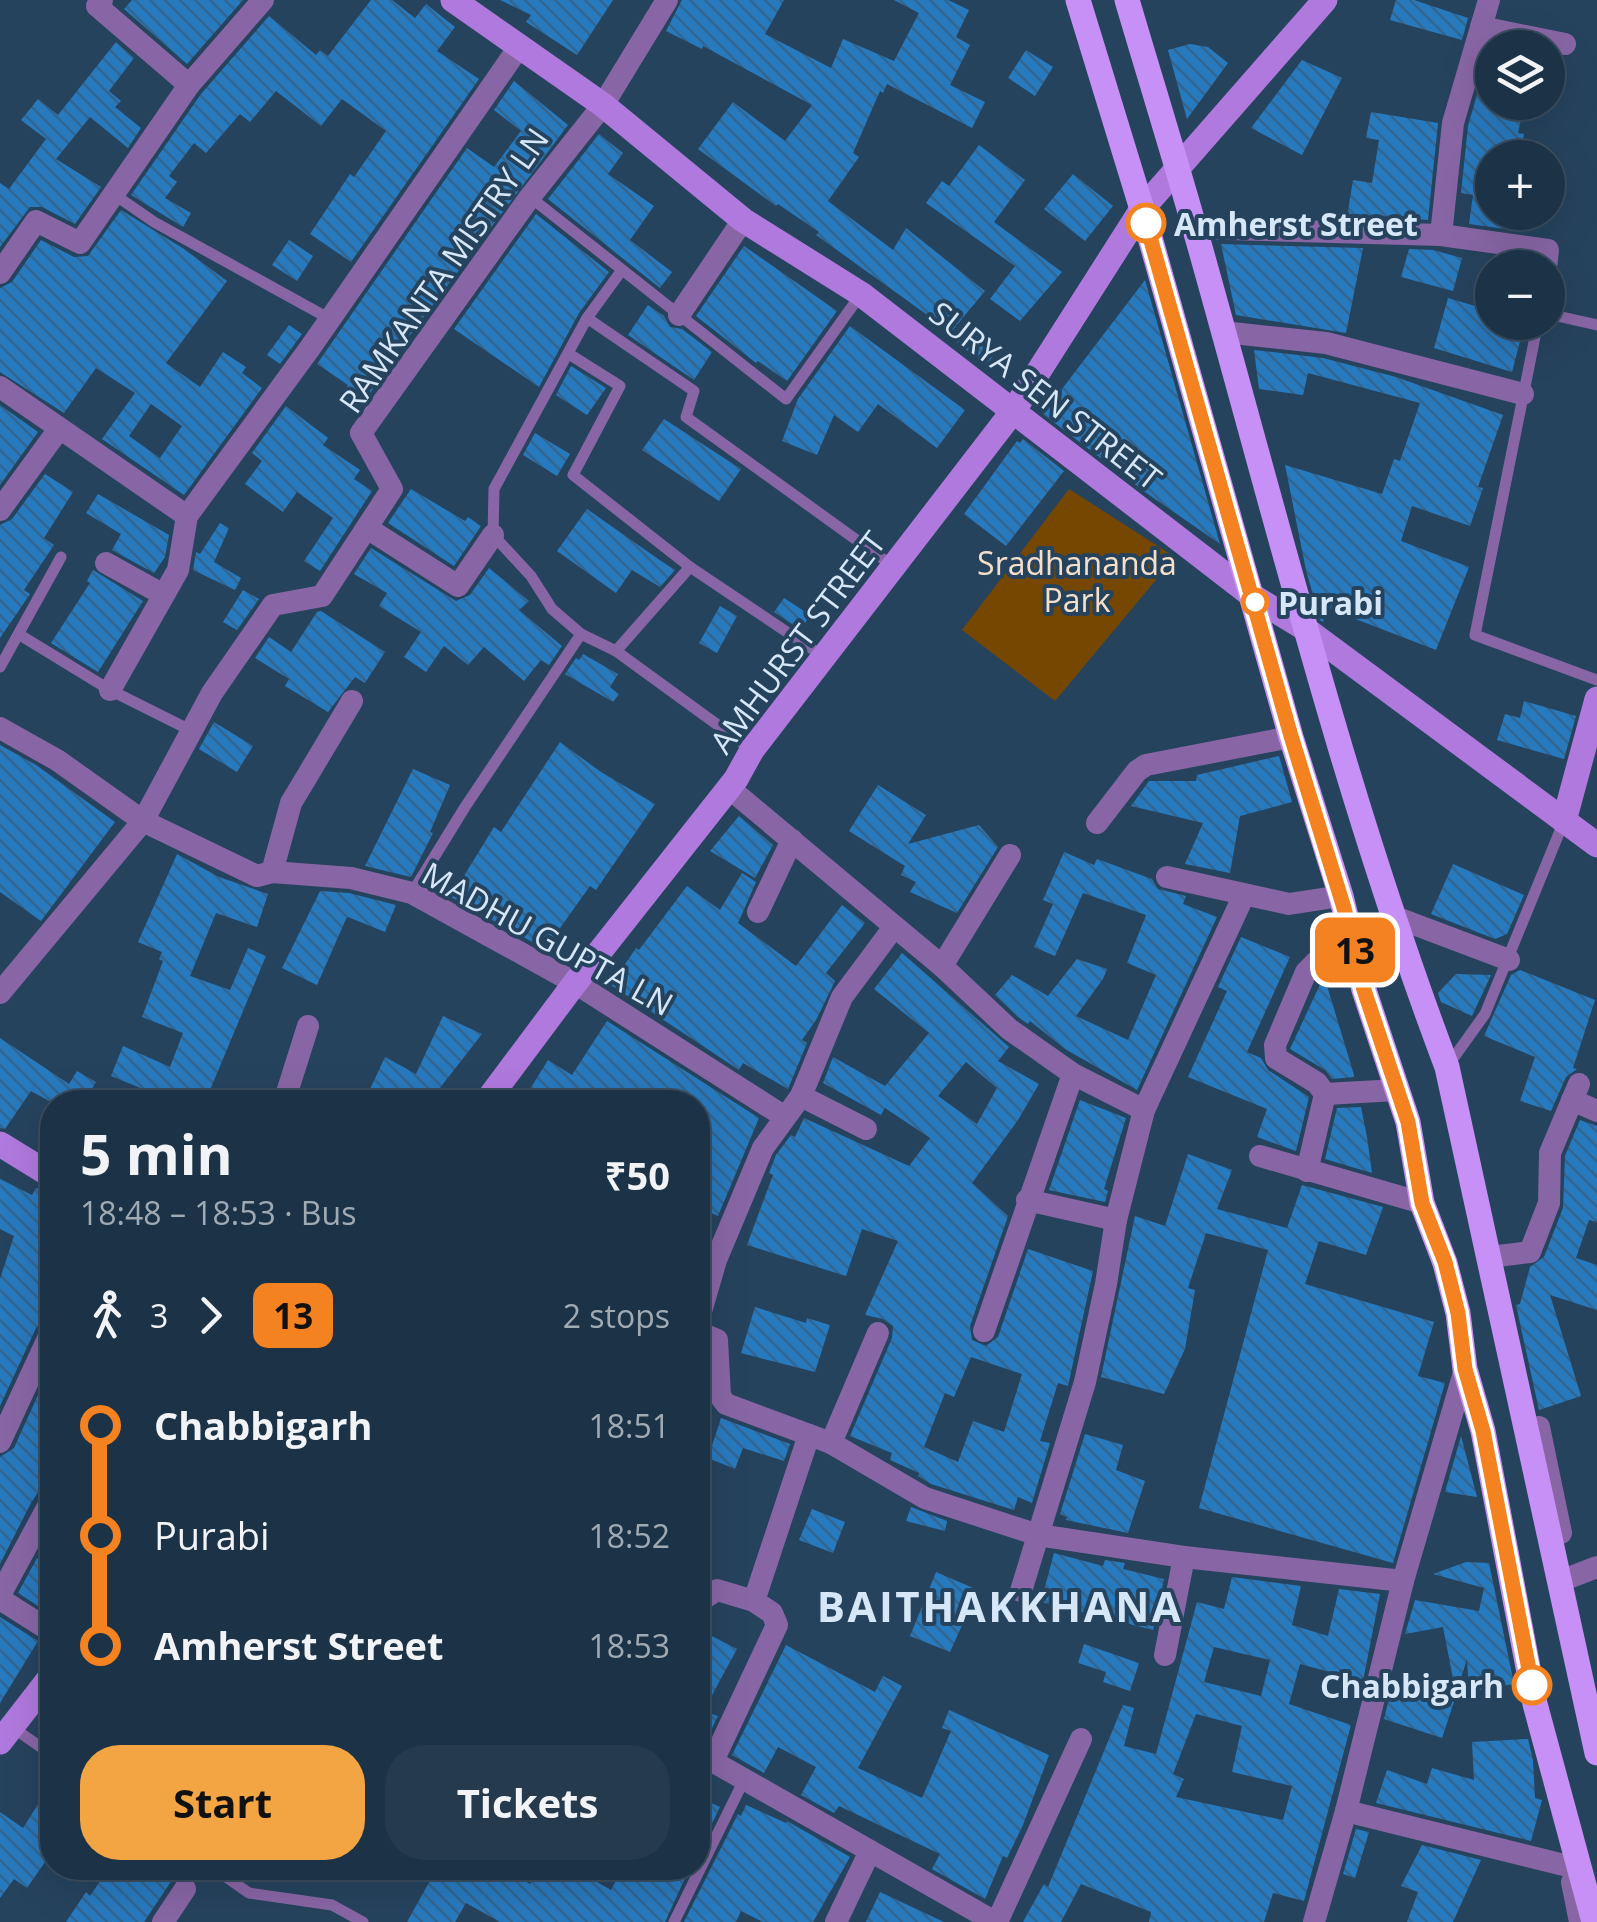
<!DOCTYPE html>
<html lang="en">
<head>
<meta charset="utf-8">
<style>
	body { margin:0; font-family:"Open Sans",sans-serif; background:#253a4d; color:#f1f3f6; height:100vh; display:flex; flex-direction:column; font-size:38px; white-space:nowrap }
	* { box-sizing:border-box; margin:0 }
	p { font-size:32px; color:#a0aab3 }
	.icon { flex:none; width:55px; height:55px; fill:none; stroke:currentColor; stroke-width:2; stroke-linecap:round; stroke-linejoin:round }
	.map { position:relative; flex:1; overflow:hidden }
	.drawer { position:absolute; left:40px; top:1090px; width:670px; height:790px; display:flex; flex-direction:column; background:#1c3246; border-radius:40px; box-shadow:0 10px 40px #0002,0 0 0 2px #3a4d5f }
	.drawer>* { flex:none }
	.badge { padding:0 20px; border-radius:15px; font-size:35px; line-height:65px }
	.fabs { position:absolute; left:1475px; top:30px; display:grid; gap:20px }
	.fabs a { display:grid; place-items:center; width:90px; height:90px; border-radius:50%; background:#1c3246; box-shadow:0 10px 40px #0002,0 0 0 2px #3a4d5f; font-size:50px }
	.map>.badge { position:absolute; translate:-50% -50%; box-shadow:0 0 0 5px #fff }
	.legs { display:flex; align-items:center; gap:15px; height:110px; padding:0 40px; font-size:32px }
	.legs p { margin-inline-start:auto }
	.head { display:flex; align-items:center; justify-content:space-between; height:170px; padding:0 40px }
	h1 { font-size:55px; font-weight:700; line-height:75px }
	.primary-button { display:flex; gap:20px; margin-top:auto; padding:20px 40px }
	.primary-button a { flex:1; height:115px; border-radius:40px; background:#f3a443; color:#111; font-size:40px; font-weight:700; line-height:115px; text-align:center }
	.primary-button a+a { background:#253a4d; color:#f1f3f6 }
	ul { padding:0 40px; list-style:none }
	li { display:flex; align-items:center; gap:35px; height:110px; font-size:38px }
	li i { display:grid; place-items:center; width:15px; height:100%; margin:0 12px; background:currentColor }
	li i::after { content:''; width:25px; height:25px; margin:-12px; border:8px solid; border-radius:50%; background:#1c3246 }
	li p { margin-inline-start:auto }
	li:first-child i { background:linear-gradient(#0000 50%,currentColor 0) }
	li:last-child i { background:linear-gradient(currentColor 50%,#0000 0) }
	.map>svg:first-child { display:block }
</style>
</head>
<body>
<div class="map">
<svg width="1597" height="1922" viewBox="0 0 1597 1922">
	<defs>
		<pattern id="building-back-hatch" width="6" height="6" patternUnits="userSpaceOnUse" patternTransform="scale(2.5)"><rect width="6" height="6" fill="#287abf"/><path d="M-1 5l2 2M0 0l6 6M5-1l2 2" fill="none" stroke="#326590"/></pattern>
	</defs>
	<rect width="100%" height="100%" fill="#26435e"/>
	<!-- park -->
	<polygon fill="#754700" points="1069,489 1175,557 1055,701 962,630"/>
	<!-- building -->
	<g fill="url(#building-back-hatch)" fill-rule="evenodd">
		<polygon points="132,0 243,0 187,64 124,9"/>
		<polygon points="371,0 392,0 415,18 426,4 455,27 437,51 479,79 351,262 310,234 350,174 354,177 386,131 342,99 321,126 276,91 250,122 240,114 206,153 194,143 169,176 177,182 165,198 191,213 183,227 131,195 201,94 269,16 316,55 320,50 328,56"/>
		<polygon points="500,0 613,0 577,55 526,22 531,15"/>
		<polygon points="682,0 784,0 765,34 831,68 843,39 894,61 919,13 894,0 948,0 969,10 956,37 970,45 950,85 985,102 972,128 887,84 883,93 880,91 853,153 859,157 828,201 893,250 906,228 985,291 951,332 816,235 819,232 778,204 776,206 698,149 733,102 785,141 812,105 703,46 702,49 666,31"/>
		<polygon points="1396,0 1414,0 1468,18 1462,40 1390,20"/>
		<polygon points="116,42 134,58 109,91 121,101 115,107 141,128 128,148 90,117 56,159 101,187 75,224 42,207 30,207 0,247 0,183 9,189 46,139 21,120 38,99 58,115"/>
		<polygon points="1190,44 1208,47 1228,63 1187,119 1168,50"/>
		<polygon points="1026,50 1053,67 1035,96 1008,78"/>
		<polygon points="1488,56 1492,57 1492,102 1525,102 1518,133 1524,134 1520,158 1492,158 1492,218 1506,220 1505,229 1469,224 1473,195 1461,193 1468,126"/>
		<polygon points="1302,60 1342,78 1302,155 1251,128"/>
		<polygon points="514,81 568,125 408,338 355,415 336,402 348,385 317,364 467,148 494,167 521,131 494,110"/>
		<polygon points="1371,112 1438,123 1428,220 1370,215 1369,218 1347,217 1353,180 1372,183 1379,140 1366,138"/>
		<polygon points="599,134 623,153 608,174 654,206 630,240 672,272 660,288 548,199"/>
		<polygon points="979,145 1025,180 994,222 1062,272 1020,321 990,299 1015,266 926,203 942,181 949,186"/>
		<polygon points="1073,174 1113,206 1085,241 1044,209"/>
		<path d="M121 210 184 249 227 281 166 363 200 387 223 352 246 367 242 373 262 388 184 495 102 439 135 393 96 368 64 413 0 372V288L12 282 41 240 74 257 88 256ZM151 404 182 426 160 458 129 436Z"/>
		<polygon points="536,214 609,272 579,313 539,387 454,329"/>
		<polygon points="289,240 313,256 297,281 272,265"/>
		<polygon points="1221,244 1363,248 1346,333 1236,315"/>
		<polygon points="744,246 837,311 787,381 758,361 756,363 696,316"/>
		<polygon points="1409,249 1433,250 1462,258 1453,291 1401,277"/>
		<polygon points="1145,280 1220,544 1145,492 1043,414"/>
		<polygon points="1448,298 1492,311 1492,322 1524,326 1512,372 1434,348"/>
		<polygon points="648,305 664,316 670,327 682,329 712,352 694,380 628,335"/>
		<polygon points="963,323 998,350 986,365 951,338"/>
		<polygon points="289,325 302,334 280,364 267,355"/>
		<polygon points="850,326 965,410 937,448 878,404 858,432 834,415 817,455 782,441 798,399"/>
		<polygon points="1254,350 1323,358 1396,377 1503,415 1478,487 1483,488 1470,526 1412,506 1401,541 1469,567 1436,650 1327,608 1323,622 1320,620 1306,570 1285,465 1382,494 1394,459 1400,461 1420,403 1308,373 1303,395 1259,389"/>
		<polygon points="571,366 606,388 587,415 556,395"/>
		<polygon points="0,405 38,432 0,485"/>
		<polygon points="286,406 328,438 323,445 360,470 354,479 372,491 320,571 304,561 333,518 297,492 283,512 245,484 262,461 252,453"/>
		<polygon points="664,419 741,469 719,501 642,450"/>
		<polygon points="535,433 570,454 557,476 523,455"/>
		<polygon points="1023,439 1064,471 1006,546 964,514 1017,441 1020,443"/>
		<polygon points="45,474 73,492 44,538 54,545 24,590 30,594 0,638 0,525 12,519"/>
		<polygon points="411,489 465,521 468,517 481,526 454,566 388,523"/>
		<polygon points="98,494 169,535 165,557 154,573 112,550 121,534 86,513"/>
		<polygon points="587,509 661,561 675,570 660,587 632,570 616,593 557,551"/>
		<polygon points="220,523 229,528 214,562 241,578 235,590 193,570 196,552 200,554"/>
		<polygon points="371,548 456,601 470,595 489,568 529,601 519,610 562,646 549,665 541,660 524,681 484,647 468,665 444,646 426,672 404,657 421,632 379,606 387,593 354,574"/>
		<polygon points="93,570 143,601 98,672 51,643 90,583 87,581"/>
		<polygon points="243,590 259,599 237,630 223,622"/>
		<polygon points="784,598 810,615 801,630 774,612"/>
		<polygon points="720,606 737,616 717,653 699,643"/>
		<polygon points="321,611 385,652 365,683 355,677 328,712 285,686 289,679 255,658 269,637 291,652 317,612"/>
		<polygon points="583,654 618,674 610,687 619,694 613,702 565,674 576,658 579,660"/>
		<polygon points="1524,701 1576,716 1564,759 1497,740 1505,714 1520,718"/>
		<polygon points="214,722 253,746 237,772 199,749"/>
		<polygon points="560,742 601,772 655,804 596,890 590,886 545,949 451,897 494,827 501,832"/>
		<polygon points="0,745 36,765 115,822 41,921 0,892"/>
		<polygon points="1279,756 1292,802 1240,816 1230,873 1185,864 1203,823 1131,806 1149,781 1196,781 1197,775"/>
		<polygon points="413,769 450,785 430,832 433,833 411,877 365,866"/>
		<polygon points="878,785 926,815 908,844 979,825 998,847 957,913 910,892 916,882 901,875 905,866 849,831"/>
		<polygon points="739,816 773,845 755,878 710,851"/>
		<polygon points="1064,852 1094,865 1097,859 1152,879 1158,889 1186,896 1183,904 1217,917 1137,1090 1065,1049 1030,1021 1028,1024 1018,1017 995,995 1012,975 1048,996 1077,959 1107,969 1103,979 1076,1016 1128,1040 1156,975 1127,963 1146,915 1083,893 1055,956 1034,947 1053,904 1043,900"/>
		<polygon points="177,854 219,877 268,894 257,927 216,913 190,976 230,990 248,948 266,956 205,1102 175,1102 111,1076 123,1046 170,1067 183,1033 142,1017 163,961 159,959 162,952 138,942"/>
		<polygon points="1453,864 1524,895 1507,934 1495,939 1431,914"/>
		<polygon points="742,873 756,882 738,923 796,966 842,905 865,923 826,973 835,981 816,1020 802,1040 807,1043 788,1089 743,1063 739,1070 611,985 636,948 639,950 687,886 720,910"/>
		<polygon points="320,891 349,893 396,905 385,932 348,917 346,919 317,985 282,968"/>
		<polygon points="1241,937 1290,957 1247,1052 1261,1058 1268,1070 1309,1097 1296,1151 1257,1137 1267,1109 1188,1077 1227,991 1218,987"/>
		<path d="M902 953 1009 1047 998 1061 1039 1084 1018 1120 972 1183 1008 1216 970 1326 972 1340 986 1346 998 1337 1028 1249 1093 1271 1068 1386 1058 1383 1040 1441 1050 1443 1032 1503 1018 1497 1014 1510 931 1484 918 1476 919 1473 890 1460 892 1453 850 1436 892 1338 893 1326 883 1319 865 1315 898 1241 862 1229 846 1276 747 1245 773 1175 769 1173 776 1155 791 1135 795 1137 804 1118 909 1166 930 1138 885 1108 881 1115 823 1083 833 1057 885 1086 929 1033 874 989ZM966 1062 997 1088 977 1124 938 1096ZM971 1357 1022 1374 1004 1432 973 1421 958 1462 924 1447 945 1393 954 1397Z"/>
		<polygon points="1520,970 1595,1000 1573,1068 1577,1069 1566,1077 1551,1111 1520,1101 1535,1057 1484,1036 1511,975"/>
		<polygon points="1456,974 1491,975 1472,1016 1441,1002 1438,993"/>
		<polygon points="1324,976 1354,1075 1354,1077 1332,1079 1325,1070 1290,1049"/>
		<polygon points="443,1016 482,1034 429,1102 364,1102 385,1057 416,1074"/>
		<polygon points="607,1021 759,1118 718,1216 698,1207 698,1102 522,1102 548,1060 572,1075"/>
		<polygon points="0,1038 69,1084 77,1071 96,1082 87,1097 96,1102 51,1102 31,1091 5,1129 0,1128"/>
		<polygon points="1080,1100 1126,1118 1104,1189 1108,1191 1105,1202 1049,1190"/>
		<polygon points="1361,1107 1367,1137 1372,1173 1325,1159 1337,1108"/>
		<polygon points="1580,1120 1597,1126 1597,1222 1589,1220 1576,1258 1597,1265 1597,1310 1550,1295 1581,1396 1539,1410 1516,1305 1520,1304 1530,1267 1544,1257 1563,1208 1565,1156"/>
		<polygon points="1188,1154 1232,1170 1217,1209 1287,1228 1302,1185 1383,1207 1366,1255 1319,1241 1305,1284 1434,1322 1418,1376 1445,1383 1393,1563 1199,1508 1268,1250 1206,1233 1188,1288 1195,1290 1185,1349 1164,1394 1101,1377 1135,1216 1165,1226"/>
		<polygon points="0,1179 32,1195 36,1188 52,1195 52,1320 42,1321 36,1328 0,1406 0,1279 14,1236 0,1229"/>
		<polygon points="755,1307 806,1323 807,1318 830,1325 815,1372 741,1353"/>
		<polygon points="52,1364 52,1471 31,1503 0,1564 0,1457 14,1448"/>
		<polygon points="721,1418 790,1444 784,1461 743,1448 735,1469 708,1458"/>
		<polygon points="1085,1434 1123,1445 1116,1470 1145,1481 1128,1533 1066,1520 1067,1517 1060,1514"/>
		<polygon points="1461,1436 1477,1497 1445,1492"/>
		<polygon points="911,1507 947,1521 945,1531 906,1521"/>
		<polygon points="812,1509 845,1522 833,1553 799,1540"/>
		<polygon points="1054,1553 1103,1566 1105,1560 1125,1563 1123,1569 1164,1579 1153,1630 1041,1602"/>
		<polygon points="37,1558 52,1568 52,1615 18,1593"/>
		<polygon points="1466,1562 1489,1563 1514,1684 1469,1692 1467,1659 1456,1694 1443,1627 1405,1634 1415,1600 1479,1611 1484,1588 1433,1574"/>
		<polygon points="936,1572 978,1590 950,1652 910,1636"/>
		<path d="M1232 1577 1301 1586 1292 1625 1328 1636 1339 1589 1380 1594 1363 1681 1300 1664 1289 1704 1351 1725 1304 1901 1273 1893 1264 1922H1149L1151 1912 1081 1884 1061 1922H1023L1044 1884 1048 1887 1123 1705 1134 1708 1124 1746 1156 1754 1197 1602 1224 1609ZM1214 1647 1270 1660 1261 1696 1204 1682ZM1196 1714 1242 1726 1232 1772 1292 1786 1283 1820 1176 1797 1184 1779 1173 1774Z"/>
		<polygon points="0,1617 38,1641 0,1703"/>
		<polygon points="708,1634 737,1649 698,1721 698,1654"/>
		<polygon points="1084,1644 1139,1663 1130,1691 1103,1682 1106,1672 1078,1663"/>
		<polygon points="786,1645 875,1692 883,1676 902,1686 858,1768 922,1798 951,1731 942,1728 949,1710 1049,1755 1023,1825 1007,1858 1003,1856 985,1899 932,1869 940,1854 839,1806 834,1813 801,1795 816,1767 778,1747 764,1773 732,1755"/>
		<polygon points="1394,1679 1455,1699 1442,1738 1384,1719"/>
		<polygon points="705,1712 718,1716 706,1740 698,1738 698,1723"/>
		<polygon points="1528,1739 1533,1760 1535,1798 1542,1800 1531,1841 1376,1803 1387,1770 1427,1784 1432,1768 1474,1780 1472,1742"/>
		<polygon points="52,1782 52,1852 27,1888 14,1879 0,1898 0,1812 23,1828"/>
		<polygon points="698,1797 720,1807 698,1853"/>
		<polygon points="746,1805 786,1823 787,1821 850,1857 813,1922 763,1922 741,1911 736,1922 684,1922 738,1814 741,1816"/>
		<polygon points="1356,1829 1369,1832 1355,1878 1343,1874"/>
		<polygon points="1422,1845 1481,1860 1453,1922 1407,1922 1418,1892 1401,1886"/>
		<polygon points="109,1868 180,1868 144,1922 66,1922 86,1892 90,1896"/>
		<polygon points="437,1868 501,1868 530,1884 539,1868 572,1868 611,1890 622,1868 669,1868 686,1876 665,1922 500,1922 466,1903 455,1922 407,1922"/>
		<polygon points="880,1892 944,1922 866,1922"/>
	</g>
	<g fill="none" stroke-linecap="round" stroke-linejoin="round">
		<!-- lane -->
		<g stroke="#8866a5" stroke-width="11">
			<polyline points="112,193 154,222 330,319"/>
			<polyline points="530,197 786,399 861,294"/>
			<polyline points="622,270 587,318 494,489 493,535 531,576 552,609 581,634 616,651 752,750"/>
			<polyline points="1548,314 1597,325"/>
			<polyline points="587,318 694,391 686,417 894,567"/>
			<polyline points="1538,322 1475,635 1597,680"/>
			<polyline points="569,354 620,386 573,475 690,567 824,657"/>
			<polyline points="20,635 110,690 190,730"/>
			<polyline points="616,651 690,567"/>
			<polyline points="0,667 61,557"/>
			<polyline points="412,893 465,807 581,634"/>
			<polyline points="1447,1067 1485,1014 1564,821"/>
			<polyline points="12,1727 52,1755"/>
			<polyline points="213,1868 249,1893 332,1905 363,1922"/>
			<polyline points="674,1922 744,1780"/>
		</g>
		<!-- street -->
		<g stroke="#8866a5" stroke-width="22">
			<polyline points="102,0 97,6 189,85"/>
			<polyline points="1489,0 1453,123 1441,235 1548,250 1546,268"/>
			<polyline points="1481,27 1565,44"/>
			<polyline points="1195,228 1441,235"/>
			<polyline points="0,273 36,221 80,243 189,85 263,0"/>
			<polyline points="679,315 743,220"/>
			<polyline points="1223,332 1326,343 1523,394"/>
			<polyline points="0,387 187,516"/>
			<polyline points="0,510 59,429"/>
			<polyline points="367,528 458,586 493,535"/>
			<polyline points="106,563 162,594"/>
			<polyline points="110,690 178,570 187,516 310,348 519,47"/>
			<polyline points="0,728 57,760 143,821 257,876 272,872 351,878 412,893 575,983 785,1117"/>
			<polyline points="729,788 942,966 1009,1029 1073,1074 1144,1110"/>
			<polyline points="1097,823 1137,771 1146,765 1291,737"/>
			<polyline points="272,872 291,803 352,701"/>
			<polyline points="1167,877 1289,904 1341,896"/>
			<polyline points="758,912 792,840"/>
			<polyline points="1395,917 1509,960"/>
			<polyline points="942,966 1010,855"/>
			<polyline points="0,993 143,821 212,693 273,605 322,596 392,489 361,433 530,197 603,105 667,0"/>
			<polyline points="1325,1094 1397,1090"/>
			<polyline points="801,1096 866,1129"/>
			<polyline points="1572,1100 1597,1111"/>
			<polyline points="284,1102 308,1026"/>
			<polyline points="1260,1156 1422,1203"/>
			<polyline points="1307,1171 1325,1094 1317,1083 1276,1058 1275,1045 1306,972 1317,961 1354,948"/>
			<polyline points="1027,1200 1116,1220"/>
			<polyline points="1490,1257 1530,1252 1549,1203 1550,1153 1579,1084"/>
			<polyline points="698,1322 716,1260 763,1148 801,1096 842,997 894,927"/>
			<polyline points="984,1331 1073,1074"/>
			<polyline points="698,1332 717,1340 720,1396 726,1404 831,1443 925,1498 1038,1535 1184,1557 1403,1581"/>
			<polyline points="1539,1427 1561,1533"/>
			<polyline points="0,1442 50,1334"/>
			<polyline points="831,1443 878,1333"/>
			<polyline points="1571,1577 1597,1567"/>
			<polyline points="1021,1591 1085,1382 1106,1284 1116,1220 1144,1110 1244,895"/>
			<polyline points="0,1595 52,1499"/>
			<polyline points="0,1599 52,1632"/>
			<polyline points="698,1613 703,1599 717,1590 754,1601"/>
			<polyline points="1165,1655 1184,1557"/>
			<polyline points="698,1753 995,1922"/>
			<polyline points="713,1761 777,1625 772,1613 754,1601 809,1435"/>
			<polyline points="1346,1811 1568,1866"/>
			<polyline points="1572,1882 1580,1922"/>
			<polyline points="163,1922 185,1889"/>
			<polyline points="836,1922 870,1851"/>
			<polyline points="997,1922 1081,1739"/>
			<polyline points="1314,1922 1346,1811 1403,1581 1465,1369"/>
		</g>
		<!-- secondary -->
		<g stroke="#b079dd" stroke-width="25">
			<polyline points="453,0 603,105 743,220 861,294 1254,597 1304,628 1597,845"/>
			<polyline points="1564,821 1597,699"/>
			<polyline points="486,1102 575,983 736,779 752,750 1014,410 1142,209 1325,0"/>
			<polyline points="0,1144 52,1176"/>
			<polyline points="0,1742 52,1675"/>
		</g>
		<!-- primary -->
		<g stroke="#c790f6" stroke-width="25">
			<polyline points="1078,0 1142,209 1291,737 1341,896 1364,990 1408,1122 1422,1203 1445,1263 1458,1313 1465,1369 1483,1431 1535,1704 1594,1922"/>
			<path d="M1127 0C1150 78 1174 155 1196 233 1275 512 1344 795 1447 1067L1597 1753"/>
		</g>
	</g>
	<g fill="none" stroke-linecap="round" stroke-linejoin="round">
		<!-- line-1 casing -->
		<g stroke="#fff" stroke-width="22">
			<polyline id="line-1" points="1146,223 1291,736 1344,908 1364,990 1408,1122 1422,1203 1445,1262 1458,1313 1465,1369 1483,1431 1532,1685"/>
		</g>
		<!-- line-1 -->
		<use href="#line-1" stroke="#f58220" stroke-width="15"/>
	</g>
	<!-- markers -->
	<g fill="#fff" stroke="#f58220" stroke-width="5">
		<circle cx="1146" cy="223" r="18"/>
		<circle cx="1255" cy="602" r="12"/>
		<circle cx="1532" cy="1685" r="18"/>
	</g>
	<g text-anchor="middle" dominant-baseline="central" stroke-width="8" stroke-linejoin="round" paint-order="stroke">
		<!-- stop labels -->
		<g font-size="32" font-weight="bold" fill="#d6e7f8" stroke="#26435e" text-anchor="start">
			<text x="1174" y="223">Amherst Street</text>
			<text x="1278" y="602">Purabi</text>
			<text x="1504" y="1685" text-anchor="end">Chabbigarh</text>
		</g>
		<!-- street labels -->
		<g font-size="32" fill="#d6e7f8" stroke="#26435e">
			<text transform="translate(443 270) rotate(-55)">RAMKANTA MISTRY LN</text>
			<text transform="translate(1046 395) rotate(38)">SURYA SEN STREET</text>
			<text transform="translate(797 642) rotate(-53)">AMHURST STREET</text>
			<text transform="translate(548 938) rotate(29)">MADHU GUPTA LN</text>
		</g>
		<!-- park labels -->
		<g font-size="32" fill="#f5dfc9" stroke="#26435e">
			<text x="1077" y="562">Sradhananda<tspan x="1077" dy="37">Park</tspan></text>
		</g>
		<!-- district labels -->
		<g font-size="42" font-weight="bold" letter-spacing="2.5" fill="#d6e7f8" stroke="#26435e">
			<text x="1000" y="1605">BAITHAKKHANA</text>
		</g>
	</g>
</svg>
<div class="fabs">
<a><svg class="icon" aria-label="layers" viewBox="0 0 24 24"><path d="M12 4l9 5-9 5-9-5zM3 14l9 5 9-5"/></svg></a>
<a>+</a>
<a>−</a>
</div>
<b class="badge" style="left:1355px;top:950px;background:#f58220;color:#111">13</b>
<section class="drawer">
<div class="head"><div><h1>5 min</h1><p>18:48 – 18:53 · Bus</p></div><b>₹50</b></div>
<div class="legs"><svg class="icon" aria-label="walk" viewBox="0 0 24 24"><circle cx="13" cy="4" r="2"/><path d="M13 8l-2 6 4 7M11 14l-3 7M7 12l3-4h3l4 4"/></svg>3<svg class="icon" aria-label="forward" viewBox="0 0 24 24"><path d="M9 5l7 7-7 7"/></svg><b class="badge" style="background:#f58220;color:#111">13</b><p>2 stops</p></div>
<ul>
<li><i style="color:#f58220"></i><b>Chabbigarh</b><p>18:51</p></li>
<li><i style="color:#f58220"></i><span>Purabi</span><p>18:52</p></li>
<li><i style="color:#f58220"></i><b>Amherst Street</b><p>18:53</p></li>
</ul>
<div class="primary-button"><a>Start</a><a>Tickets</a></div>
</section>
</div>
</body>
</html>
